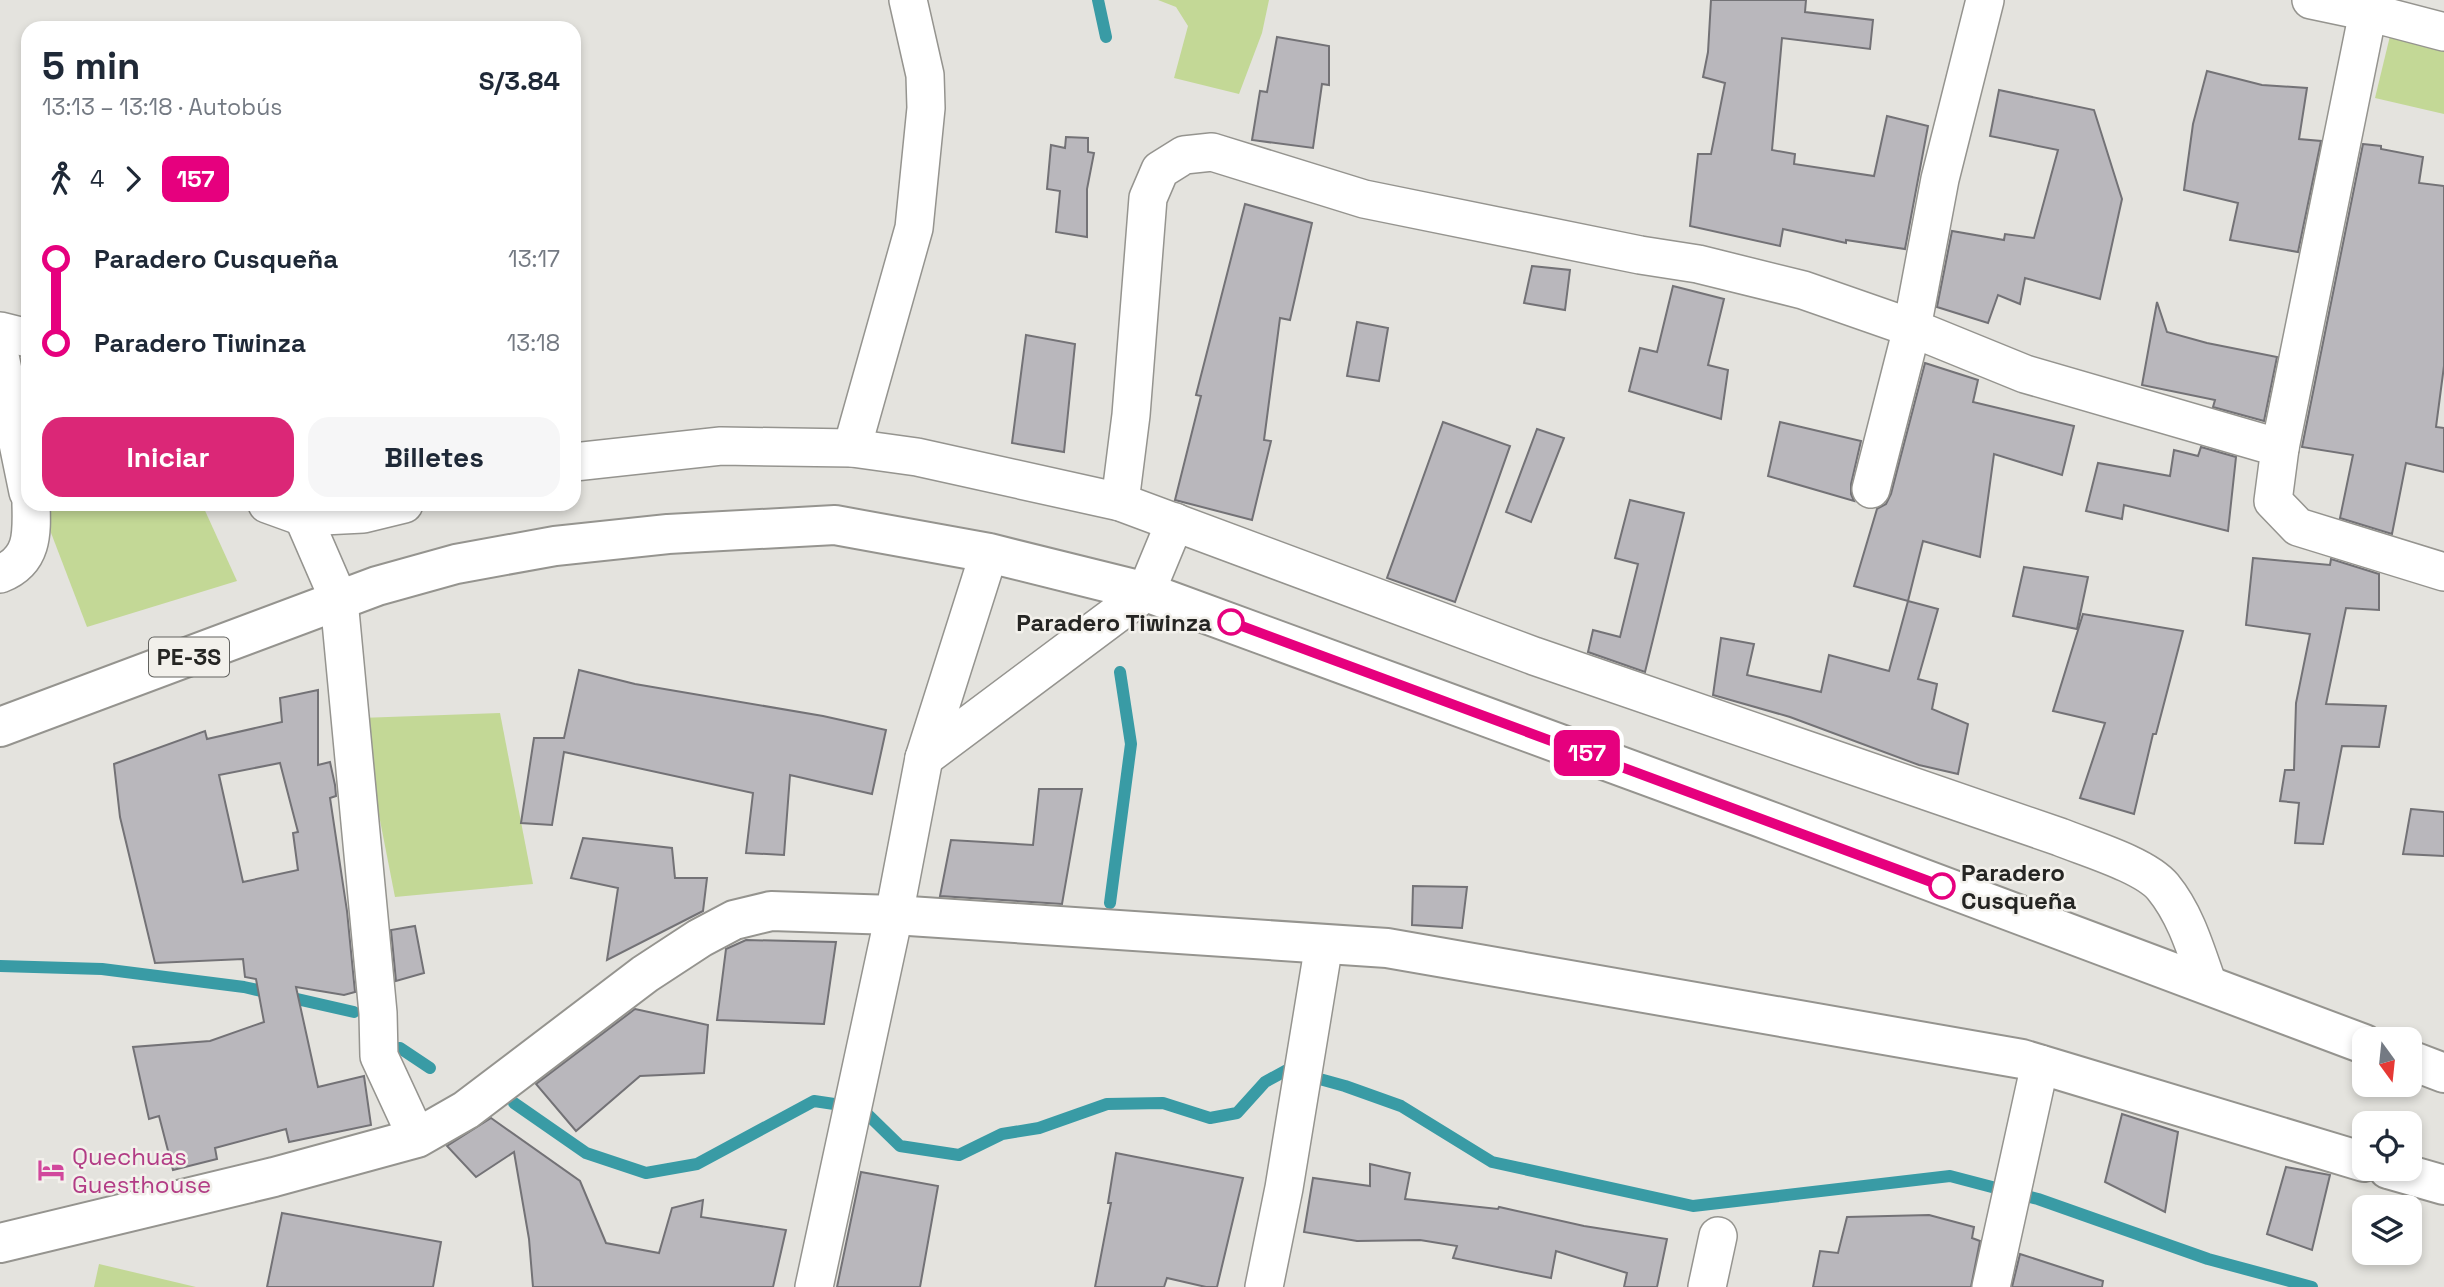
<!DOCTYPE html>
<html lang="es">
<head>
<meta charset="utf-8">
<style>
	body { margin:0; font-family:"Space Grotesk",sans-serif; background:#f6f6f7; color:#1f2937; height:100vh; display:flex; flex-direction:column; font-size:26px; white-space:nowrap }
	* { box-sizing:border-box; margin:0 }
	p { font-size:23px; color:#747a83 }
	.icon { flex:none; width:38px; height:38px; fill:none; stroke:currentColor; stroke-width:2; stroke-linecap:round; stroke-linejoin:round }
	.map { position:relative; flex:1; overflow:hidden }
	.sheet { position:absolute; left:21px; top:21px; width:560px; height:490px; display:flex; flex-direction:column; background:#fff; border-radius:21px; box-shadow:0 4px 10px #0003 }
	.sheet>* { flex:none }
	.badge { padding:0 14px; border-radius:10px; font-size:24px; line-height:46px }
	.needle { width:46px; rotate:165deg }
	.controls { position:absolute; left:2352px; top:1027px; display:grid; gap:14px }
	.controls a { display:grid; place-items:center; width:70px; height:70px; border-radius:14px; background:#fff; box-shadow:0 4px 10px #0003; font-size:35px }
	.map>.badge { position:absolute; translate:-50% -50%; box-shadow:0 0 0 4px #fff }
	.legs { display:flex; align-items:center; gap:10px; height:77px; padding:0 21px; font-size:23px }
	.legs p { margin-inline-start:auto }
	.summary { display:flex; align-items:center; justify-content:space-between; height:119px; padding:0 21px }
	h1 { font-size:38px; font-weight:800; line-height:52px }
	.primary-button { display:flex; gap:14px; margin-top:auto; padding:14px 21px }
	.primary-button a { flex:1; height:80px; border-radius:21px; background:#db2777; color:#fff; font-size:28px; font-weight:800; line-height:80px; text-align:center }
	.primary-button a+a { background:#f6f6f7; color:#1f2937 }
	ul { padding:0 21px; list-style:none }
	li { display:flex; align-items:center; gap:24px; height:84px; font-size:26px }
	li i { display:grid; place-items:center; width:10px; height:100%; margin:0 9px; background:currentColor }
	li i::after { content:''; width:18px; height:18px; margin:-9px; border:5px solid; border-radius:50%; background:#fff }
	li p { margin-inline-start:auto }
	li:first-child i { background:linear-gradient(#0000 50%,currentColor 0) }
	li:last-child i { background:linear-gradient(currentColor 50%,#0000 0) }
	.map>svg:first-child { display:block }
</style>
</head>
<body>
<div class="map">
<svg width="2444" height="1287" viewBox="0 0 2444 1287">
	<rect width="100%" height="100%" fill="#e4e3de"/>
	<!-- green -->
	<g fill="#c3d896">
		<polygon points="1158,0 1269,0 1262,33 1239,94 1174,78 1188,26 1176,7"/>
		<polygon points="2390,36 2444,48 2444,114 2375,98"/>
		<polygon points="40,504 202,504 237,581 87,627"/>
		<polygon points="500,713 533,884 395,897 360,718"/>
		<polygon points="99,1264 196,1287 94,1287"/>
	</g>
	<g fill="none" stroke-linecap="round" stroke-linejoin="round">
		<!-- stream -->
		<g stroke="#399ba5" stroke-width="12">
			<polyline points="1098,0 1106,37"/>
			<polyline points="1110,903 1131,744 1120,672"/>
			<polyline points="0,966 102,969 244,987 354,1012"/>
			<polyline points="400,1048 430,1068"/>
			<polyline points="514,1103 586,1153 646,1173 697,1164 814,1101 861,1108 900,1146 959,1155 1002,1134 1039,1128 1107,1104 1163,1103 1210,1118 1237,1113 1265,1082 1287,1070 1345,1086 1401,1106 1492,1162 1693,1206 1950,1176 2038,1199 2208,1259 2312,1287"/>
		</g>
	</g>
	<!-- building -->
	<g fill="#b9b7bc" stroke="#737276" stroke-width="2" fill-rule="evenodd">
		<polygon points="1711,0 1806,0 1805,12 1873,20 1870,49 1782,38 1772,150 1795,154 1794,164 1874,176 1887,116 1928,126 1905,249 1846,240 1846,243 1783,229 1780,246 1690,226 1698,154 1711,154 1725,83 1703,77 1708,52"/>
		<polygon points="1277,37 1329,46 1329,85 1322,84 1313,148 1252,140 1260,91 1267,92"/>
		<polygon points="2207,71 2262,85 2307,88 2299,139 2321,141 2298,252 2230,240 2238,203 2184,190 2193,124"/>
		<polygon points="1999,90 2094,110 2122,199 2100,299 2025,278 2020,304 1998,295 1988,323 1937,307 1952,231 2004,240 2005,234 2034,238 2058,150 1990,136"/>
		<polygon points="1066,137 1088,138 1088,152 1094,153 1087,189 1087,237 1056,232 1060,191 1047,189 1051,145 1065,148"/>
		<polygon points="2363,144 2381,146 2381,149 2423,157 2419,183 2444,186 2444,366 2436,427 2444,428 2444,472 2406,463 2392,534 2340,518 2353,455 2302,447"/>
		<polygon points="1245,204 1312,223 1290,320 1280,318 1264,440 1271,441 1252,520 1175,500 1201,396 1196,395"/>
		<polygon points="1532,266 1570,270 1565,310 1524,303"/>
		<polygon points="1673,286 1724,299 1708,365 1728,370 1721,419 1629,391 1640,348 1657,352"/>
		<polygon points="2157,302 2167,332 2207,343 2277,357 2264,421 2213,407 2215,400 2142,385"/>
		<polygon points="1357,322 1388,328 1379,381 1347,376"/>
		<polygon points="1026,335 1075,344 1064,452 1012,443"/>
		<polygon points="1925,363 1978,380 1973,402 2074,426 2062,475 1994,454 1980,557 1923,541 1908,601 1854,586 1877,509 1886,504 1891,494"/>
		<polygon points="1443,422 1510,446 1455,602 1387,578"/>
		<polygon points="1780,422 1861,441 1851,484 1851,494 1854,501 1768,476"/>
		<polygon points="1537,429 1564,438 1531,522 1506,512"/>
		<polygon points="2201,447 2236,457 2228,531 2124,505 2122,519 2086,511 2098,463 2170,476 2174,450 2198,456"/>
		<polygon points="1630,500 1684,513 1645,672 1588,652 1593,630 1620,637 1638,564 1615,558"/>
		<polygon points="2253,558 2330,565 2331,559 2379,574 2379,610 2346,608 2326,704 2386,706 2379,747 2342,746 2323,844 2295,843 2299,803 2280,801 2285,770 2294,770 2296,703 2310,634 2246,625"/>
		<polygon points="2024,567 2088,577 2077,629 2013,616"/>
		<polygon points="1908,601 1938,609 1918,679 1937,684 1932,709 1968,724 1958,774 1919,765 1790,717 1713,695 1721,638 1754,644 1747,675 1821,692 1829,655 1889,671"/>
		<polygon points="2083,614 2183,631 2156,734 2153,734 2134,814 2080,798 2105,723 2053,711"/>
		<polygon points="579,670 635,684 823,716 886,730 872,794 790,775 784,855 746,853 753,793 564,752 552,825 521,823 534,738 564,738"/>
		<path d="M318 690V765L330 762 335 785 336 796 330 798 347 911 355 992 344 995 296 987 318 1087 364 1076 371 1125 289 1142 286 1129 215 1148 217 1159 173 1170 159 1116 149 1119 133 1047 210 1041 264 1022 256 979 245 977 243 959 155 963 120 817 114 764 205 731 207 739 282 722 280 698ZM280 763 298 832 293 833 298 870 243 882 219 775Z"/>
		<polygon points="1039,789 1082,789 1062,904 940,896 951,840 1033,845"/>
		<polygon points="2411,809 2444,812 2444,856 2403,854"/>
		<polygon points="583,838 672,848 675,878 707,878 703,911 607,960 618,888 571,878"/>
		<polygon points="1413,886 1467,887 1462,928 1412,925"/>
		<polygon points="415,926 424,973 396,981 391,930"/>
		<polygon points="746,940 836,942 824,1024 717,1020 726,949"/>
		<polygon points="635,1009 708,1025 704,1073 640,1076 576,1131 536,1084"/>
		<polygon points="2122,1114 2178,1132 2165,1212 2105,1182"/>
		<polygon points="491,1118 580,1181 606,1243 659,1253 672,1208 703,1200 701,1217 786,1230 773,1287 533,1287 529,1239 514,1152 476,1177 447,1146"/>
		<polygon points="1116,1153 1243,1178 1217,1287 1206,1287 1167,1278 1164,1287 1095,1287 1111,1203 1108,1203"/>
		<polygon points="1370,1164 1410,1173 1405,1199 1498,1209 1499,1207 1584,1226 1667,1239 1657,1287 1624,1287 1627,1273 1556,1251 1551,1278 1453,1258 1457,1246 1420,1240 1357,1241 1304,1232 1313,1178 1370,1186"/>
		<polygon points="2286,1167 2330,1175 2312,1250 2267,1234"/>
		<polygon points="861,1172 938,1186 920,1287 837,1287"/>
		<polygon points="282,1213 441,1242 433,1287 267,1287"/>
		<polygon points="1929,1215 1974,1227 1972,1238 1980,1241 1971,1287 1813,1287 1820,1251 1838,1253 1847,1217"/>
		<polygon points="2020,1254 2103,1281 2102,1287 2012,1287"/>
	</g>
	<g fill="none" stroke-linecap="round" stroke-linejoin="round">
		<!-- minor casing -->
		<g stroke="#95948f" stroke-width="40">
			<g id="minor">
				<polyline points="2311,0 2368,12"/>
				<polyline points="0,331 28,338"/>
				<polyline points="0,356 28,492"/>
				<polyline points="852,448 914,228 926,108 925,75 908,0"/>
				<polyline points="2280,448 2368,12 2444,32"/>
				<path d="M574 462 721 446 852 448 917 457 1120 502 1534 656 2060 837C2087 848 2145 865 2163 887 2186 915 2196 951 2208 985"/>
				<polyline points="1871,489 1912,328 1940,179 1985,0"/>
				<polyline points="1120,502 1131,415 1148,198 1160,170 1184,155 1212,152 1364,199 1640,255 1698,264 1803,290 1912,328 2025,374 2280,448 2273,501 2298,527 2444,572"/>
				<polyline points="267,504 303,517 363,514 404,504"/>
				<polyline points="303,517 339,600 378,1013 379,1056 417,1138"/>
				<path d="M0 574C33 561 32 534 31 504"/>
				<polyline points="924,758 1146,592 1175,522"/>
				<polyline points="814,1287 894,915 924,758 989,553"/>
				<polyline points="1264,1287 1284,1188 1324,944"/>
				<polyline points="1707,1287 1718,1236"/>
				<polyline points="1991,1287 2040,1064"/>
			</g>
		</g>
		<!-- tertiary casing -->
		<g stroke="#95948f" stroke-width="42">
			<g id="tertiary">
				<polyline points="2388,1169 2444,1185"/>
				<polyline points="0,1243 274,1177 417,1138 466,1110 645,974 700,938 734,920 771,911 894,915 1387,948 2022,1059 2364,1162"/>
			</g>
		</g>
		<!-- trunk casing -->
		<g stroke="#95948f" stroke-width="42">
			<g id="trunk">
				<polyline points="0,727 377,586 456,564 555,546 668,534 835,525 989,553 1146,592 1759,817 2364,1044"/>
				<polyline points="2410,1060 2444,1073"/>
			</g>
		</g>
		<!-- minor -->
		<use href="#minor" stroke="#fff" stroke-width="37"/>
		<!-- tertiary -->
		<use href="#tertiary" stroke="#fff" stroke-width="38"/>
		<!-- trunk -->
		<use href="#trunk" stroke="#fff" stroke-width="38"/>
	</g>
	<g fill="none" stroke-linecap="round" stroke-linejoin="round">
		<!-- line-1 casing -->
		<g stroke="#fff" stroke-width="16">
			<polyline id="line-1" points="1231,622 1942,886"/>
		</g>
		<!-- line-1 -->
		<use href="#line-1" stroke="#e6007e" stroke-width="10"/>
	</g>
	<!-- icons -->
	<defs>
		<g id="hotel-bare" transform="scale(2.1)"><path d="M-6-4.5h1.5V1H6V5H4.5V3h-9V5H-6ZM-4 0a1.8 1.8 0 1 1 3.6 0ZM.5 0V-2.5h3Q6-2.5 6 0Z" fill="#d1479c" stroke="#f2f0eb" stroke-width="2.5" paint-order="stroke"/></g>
	</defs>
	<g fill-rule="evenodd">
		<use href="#hotel-bare" x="51" y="1170"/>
	</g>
	<!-- markers -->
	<g fill="#fff" stroke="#e6007e" stroke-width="3.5">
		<circle cx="1231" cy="622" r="12"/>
		<circle cx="1942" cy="886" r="12"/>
	</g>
	<g text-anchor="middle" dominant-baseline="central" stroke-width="5" stroke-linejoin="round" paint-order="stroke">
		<!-- shield labels -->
		<rect fill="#f2f0eb" stroke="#62625f" stroke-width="2" x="149" y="637.5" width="80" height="39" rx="5"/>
		<g font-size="23" font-weight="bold" fill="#252523">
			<text x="189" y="657">PE-3S</text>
		</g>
		<!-- stop labels -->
		<g font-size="24" font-weight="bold" fill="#252523" stroke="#f2f0eb" text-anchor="end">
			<text x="1212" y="622">Paradero Tiwinza</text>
			<text x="1961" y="872" text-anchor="start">Paradero<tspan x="1961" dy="28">Cusqueña</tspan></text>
		</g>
		<!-- hotel labels -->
		<g font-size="24" fill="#b23c85" stroke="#f2f0eb" text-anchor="start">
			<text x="72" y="1156">Quechuas<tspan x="72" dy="28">Guesthouse</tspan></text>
		</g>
	</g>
</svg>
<div class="controls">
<a><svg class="needle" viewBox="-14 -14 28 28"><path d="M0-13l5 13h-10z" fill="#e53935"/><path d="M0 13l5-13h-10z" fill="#747a83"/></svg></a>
<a><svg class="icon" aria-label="locate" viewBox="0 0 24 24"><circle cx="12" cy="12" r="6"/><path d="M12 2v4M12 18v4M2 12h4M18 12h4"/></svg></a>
<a><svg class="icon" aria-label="layers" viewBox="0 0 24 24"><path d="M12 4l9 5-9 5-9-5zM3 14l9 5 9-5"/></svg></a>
</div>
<b class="badge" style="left:1587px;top:753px;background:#e6007e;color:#fff">157</b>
<section class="sheet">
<div class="summary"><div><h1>5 min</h1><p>13:13 – 13:18 · Autobús</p></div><b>S/3.84</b></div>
<div class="legs"><svg class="icon" aria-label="walk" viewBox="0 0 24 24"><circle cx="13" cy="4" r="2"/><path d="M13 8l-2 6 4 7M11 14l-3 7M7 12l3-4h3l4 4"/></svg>4<svg class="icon" aria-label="forward" viewBox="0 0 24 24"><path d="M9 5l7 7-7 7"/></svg><b class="badge" style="background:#e6007e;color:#fff">157</b></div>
<ul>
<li><i style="color:#e6007e"></i><b>Paradero Cusqueña</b><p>13:17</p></li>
<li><i style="color:#e6007e"></i><b>Paradero Tiwinza</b><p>13:18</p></li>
</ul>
<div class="primary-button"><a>Iniciar</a><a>Billetes</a></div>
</section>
</div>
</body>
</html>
